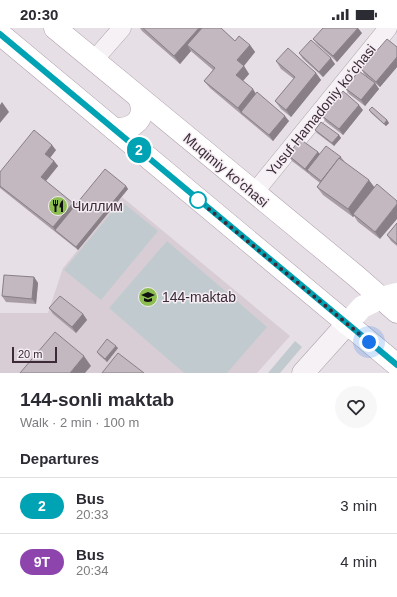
<!DOCTYPE html>
<html lang="en">
<head>
<meta charset="utf-8">
<style>
	body { margin:0; font-family:Helvetica,sans-serif; background:#f7f7f7; color:#2b2b33; height:100vh; display:flex; flex-direction:column; font-size:15px; white-space:nowrap }
	* { box-sizing:border-box; margin:0 }
	p { font-size:13px; color:#7c7c81 }
	.icon { flex:none; width:22px; height:22px; fill:none; stroke:currentColor; stroke-width:2; stroke-linecap:round; stroke-linejoin:round }
	.map { position:relative; height:345px; overflow:hidden }
	.details { display:flex; flex-direction:column; background:#fff; flex:1 }
	.details>* { flex:none }
	.badge { padding:0 8px; border-radius:13px; font-size:14px; line-height:26px }
	.scale { position:absolute; left:12px; bottom:10px; width:45px; box-sizing:border-box; padding-left:4px; border:2px solid #3c2a38; border-top:0; font-size:11px; line-height:14px; white-space:nowrap; color:#3c2a38; -webkit-text-stroke:3px #f4eef3; paint-order:stroke }
	.you { position:absolute; width:20px; height:20px; margin:-10px; border:3px solid #fff; border-radius:50%; background:#1a73e8; box-shadow:0 0 0 6px #1a73e833 }
	.map>.badge { position:absolute; translate:-50% -50%; box-shadow:0 0 0 2px #fff }
	h2 { padding:0 20px; font-size:15px; line-height:36px }
	.round { display:grid; place-items:center; flex:none; width:42px; height:42px; border-radius:21px; background:#f7f7f7 }
	.headline { display:flex; align-items:center; justify-content:space-between; height:68px; padding:0 20px }
	h1 { font-size:19px; font-weight:600; line-height:30px }
	ul { padding:0; list-style:none }
	li { display:flex; align-items:center; gap:12px; height:56px; padding:0 20px; border-top:1px solid #e1e1e2 }
	li div { flex:1 }
	li b { display:block; font-size:15px }
	li em { font-style:normal }
	li .badge { min-width:44px; font-weight:700; text-align:center }
	.status { display:flex; justify-content:space-between; align-items:center; height:28px; padding:0 20px; background:#fff; direction:ltr }
	.status svg { height:11px; fill:currentColor }
	.map>svg:first-child { display:block }
</style>
</head>
<body>
<div class="status"><b>20:30</b><svg viewBox="0 0 49 12"><path d="M0 12V9h3v3zM5 12V6h3v6zM10 12V3h3v9zM15 12V0h3v12zM26 1h20v11H26zM47 4h2v5h-2z"/></svg></div>
<div class="map">
<svg width="397" height="345" viewBox="0 0 397 345">
	<rect width="100%" height="100%" fill="#e6dfe5"/>
	<!-- built -->
	<polygon fill="#d8cdd5" points="122,169 290,308 257,345 0,345 0,285 48,285 63,240"/>
	<!-- green -->
	<g fill="#c1cbcf">
		<polygon points="121,173 158,203 101,272 64,242"/>
		<polygon points="167,213 267,299 227,345 184,345 109,280"/>
		<polygon points="295,313 302,319 280,345 268,345"/>
	</g>
	<g fill="none" stroke-linecap="round" stroke-linejoin="round">
		<!-- minor casing -->
		<g stroke="#b0a5ae" stroke-width="19">
			<g id="minor">
				<polyline points="94,32 122,0"/>
				<polyline points="254,165 388,0"/>
			</g>
		</g>
		<!-- tertiary casing -->
		<g stroke="#b0a5ae" stroke-width="23">
			<polyline id="tertiary" points="303,345 347,296"/>
		</g>
		<!-- primary casing -->
		<g stroke="#b1a0ad" stroke-width="23">
			<g id="primary">
				<polyline points="55,0 356,248 397,284"/>
				<polyline points="0,6 397,337"/>
				<path d="M114 101C134 102 148 90 139 70"/>
			</g>
		</g>
		<!-- minor -->
		<use href="#minor" stroke="#f5f1f4" stroke-width="18"/>
		<!-- tertiary -->
		<use href="#tertiary" stroke="#f5f1f4" stroke-width="22"/>
		<!-- secondary -->
		<polyline stroke="#fff" stroke-width="22" points="347,296 362,279 381,270 397,266"/>
		<!-- primary -->
		<use href="#primary" stroke="#fff" stroke-width="22"/>
	</g>
	<!-- wall -->
	<g fill="#a89da5">
		<polygon points="140,0 221,0 235,13 250,17 255,24 244,38 249,46 243,53 256,66 289,93 273,113 210,60 204,53 213,42 192,24 191,23 180,36 142,3"/>
		<polygon points="362,5 337,34 317,16 313,11"/>
		<polygon points="397,19 397,39 380,59 365,47 361,41"/>
		<polygon points="299,25 335,36 323,49 303,31"/>
		<polygon points="276,33 316,45 321,52 291,89 281,81 275,73 294,51 281,41"/>
		<polygon points="375,55 379,61 365,78 349,66 345,60"/>
		<polygon points="363,82 343,107 326,94 322,88"/>
		<polygon points="369,82 387,92 389,95 386,98 371,85"/>
		<polygon points="315,102 339,107 341,110 334,118 317,105"/>
		<polygon points="56,122 50,130 54,133 58,138 46,153 75,178 126,158 128,161 78,222 0,160 0,144"/>
		<polygon points="318,124 320,126 341,129 344,133 380,211 358,194 354,188 353,189 323,167 317,159 320,155 311,148 309,146 292,133 288,127"/>
		<polygon points="397,195 397,218 391,213 387,207"/>
		<polygon points="34,249 38,255 36,276 6,274 2,268"/>
		<polygon points="49,280 83,286 87,292 76,305 53,286"/>
		<polygon points="118,320 107,334 99,327 97,324"/>
	</g>
	<!-- shaded-wall -->
	<g fill="#888086">
		<polygon points="199,0 211,0 187,17 191,23 180,36 174,28"/>
		<polygon points="358,0 362,5 337,34 333,28"/>
		<polygon points="250,17 255,24 242,40 237,32"/>
		<polygon points="397,29 397,39 380,59 376,54"/>
		<polygon points="331,30 335,36 323,49 319,44"/>
		<polygon points="244,38 249,46 241,55 236,47"/>
		<polygon points="316,45 321,52 291,89 286,82"/>
		<polygon points="375,55 379,61 365,78 361,72"/>
		<polygon points="253,61 258,69 241,84 243,88 238,80"/>
		<polygon points="2,74 9,84 0,95 0,77"/>
		<polygon points="359,77 363,82 343,107 339,101"/>
		<polygon points="285,88 289,93 273,113 269,107"/>
		<polygon points="387,92 389,95 386,98 384,96"/>
		<polygon points="339,107 341,110 334,118 332,115"/>
		<polygon points="52,117 56,122 49,131 45,126"/>
		<polygon points="318,124 322,129 307,142 309,146 305,141"/>
		<polygon points="54,133 58,138 45,154 41,149"/>
		<polygon points="369,152 375,160 353,186 354,188 353,189 348,181"/>
		<polygon points="126,158 128,161 78,222 76,219"/>
		<polygon points="73,175 77,181 55,202 53,199"/>
		<polygon points="397,176 397,191 380,211 375,204"/>
		<polygon points="34,249 38,255 36,276 32,271"/>
		<polygon points="83,286 87,292 76,305 72,299"/>
		<polygon points="116,318 118,320 107,334 105,331"/>
		<polygon points="84,328 91,338 85,345 70,345"/>
	</g>
	<!-- building -->
	<g fill="#c3b7c0" stroke="#888086">
		<polygon points="143,0 199,0 174,28"/>
		<polygon points="202,0 221,0 235,13 239,8 250,17 237,32 244,38 236,47 253,61 238,80 204,53 215,40 187,17"/>
		<polygon points="323,0 358,0 333,28 313,11"/>
		<polygon points="387,11 397,19 397,29 376,54 361,41"/>
		<polygon points="311,12 331,30 319,44 299,25"/>
		<polygon points="288,20 316,45 286,82 275,73 295,49 276,33"/>
		<polygon points="359,43 375,55 361,72 345,60"/>
		<polygon points="343,63 359,77 339,101 322,88"/>
		<polygon points="257,64 285,88 269,107 241,84"/>
		<polygon points="372,79 387,92 384,96 369,82"/>
		<polygon points="321,94 339,107 332,115 315,102"/>
		<polygon points="34,102 52,117 45,126 54,133 41,149 73,175 53,199 0,158 0,144"/>
		<polygon points="300,111 318,124 305,141 288,127"/>
		<polygon points="326,118 341,129 340,130 339,130 321,153 307,142"/>
		<polygon points="339,130 369,152 348,181 317,159"/>
		<polygon points="105,141 126,158 76,219 55,202"/>
		<polygon points="377,156 397,173 397,176 375,204 353,186"/>
		<polygon points="397,195 397,216 387,207"/>
		<polygon points="4,247 34,249 32,271 2,268"/>
		<polygon points="60,268 83,286 72,299 49,280"/>
		<polygon points="55,304 84,328 70,345 20,345"/>
		<polygon points="107,311 116,318 105,331 97,324"/>
		<polygon points="118,325 144,345 102,345"/>
	</g>
	<g fill="none" stroke-linecap="round" stroke-linejoin="round">
		<!-- line casing -->
		<g stroke="#fff" stroke-width="9">
			<polyline id="line" points="0,6 397,337"/>
		</g>
		<!-- line -->
		<use href="#line" stroke="#00a3b4" stroke-width="6"/>
		<!-- walk -->
		<polyline stroke="#3c2a38" stroke-width="4" stroke-dasharray="0 7.2" points="198,172 369,314"/>
	</g>
	<!-- icons -->
	<defs>
		<g id="restaurant-disc" transform="scale(1)"><circle r="9.5" fill="#8ebe51" stroke="#f4eef3"/><path d="M-5-6h1v4h1v-4h1v4h1v-4h1v5L-1.5 .5V6h-2V.5L-5-1ZM5-6V6H3V1.5H1.5Q1.5-4 5-6Z" fill="#111"/></g>
		<g id="school-disc" transform="scale(1)"><circle r="9.5" fill="#8ebe51" stroke="#f4eef3"/><path d="M0-5L7-2L0 1L-7-2ZM-4 1L0 2.5L4 1V4Q0 6-4 4Z" fill="#111"/></g>
	</defs>
	<g fill-rule="evenodd">
		<use href="#restaurant-disc" x="58" y="178"/>
		<use href="#school-disc" x="148" y="269"/>
	</g>
	<!-- markers -->
	<circle fill="#fff" stroke="#00a3b4" stroke-width="2" cx="198" cy="172" r="8"/>
	<g text-anchor="middle" dominant-baseline="central" stroke-width="3" stroke-linejoin="round" paint-order="stroke">
		<!-- street labels -->
		<g font-size="14" fill="#3c2a38" stroke="#f4eef3">
			<text transform="translate(321 82) rotate(-51)">Yusuf Hamadoniy koʻchasi</text>
			<text transform="translate(226 142) rotate(40)">Muqimiy ko'chasi</text>
		</g>
		<!-- poi labels -->
		<g font-size="14" fill="#3c2a38" stroke="#f4eef3" text-anchor="start">
			<text x="72" y="178">Чиллим</text>
			<text x="162" y="269">144-maktab</text>
		</g>
	</g>
</svg>
<div class="scale">20 m</div>
<div class="you" style="left:369px;top:314px"></div>
<b class="badge" style="left:139px;top:122px;background:#00a3b4;color:#fff">2</b>
</div>
<section class="details">
<div class="headline"><div><h1>144-sonli maktab</h1><p>Walk · 2 min · 100 m</p></div><a class="round"><svg class="icon" aria-label="heart" viewBox="0 0 24 24"><path d="M12 20l-8-8c-3-5 5-10 8-4 3-6 11-1 8 4z"/></svg></a></div>
<h2>Departures</h2>
<ul>
<li><span class="badge" style="background:#00a3b4;color:#fff">2</span><div><b>Bus</b><p>20:33</p></div><em>3 min</em></li>
<li><span class="badge" style="background:#8e44ad;color:#fff">9Т</span><div><b>Bus</b><p>20:34</p></div><em>4 min</em></li>
</ul>
</section>
</body>
</html>
